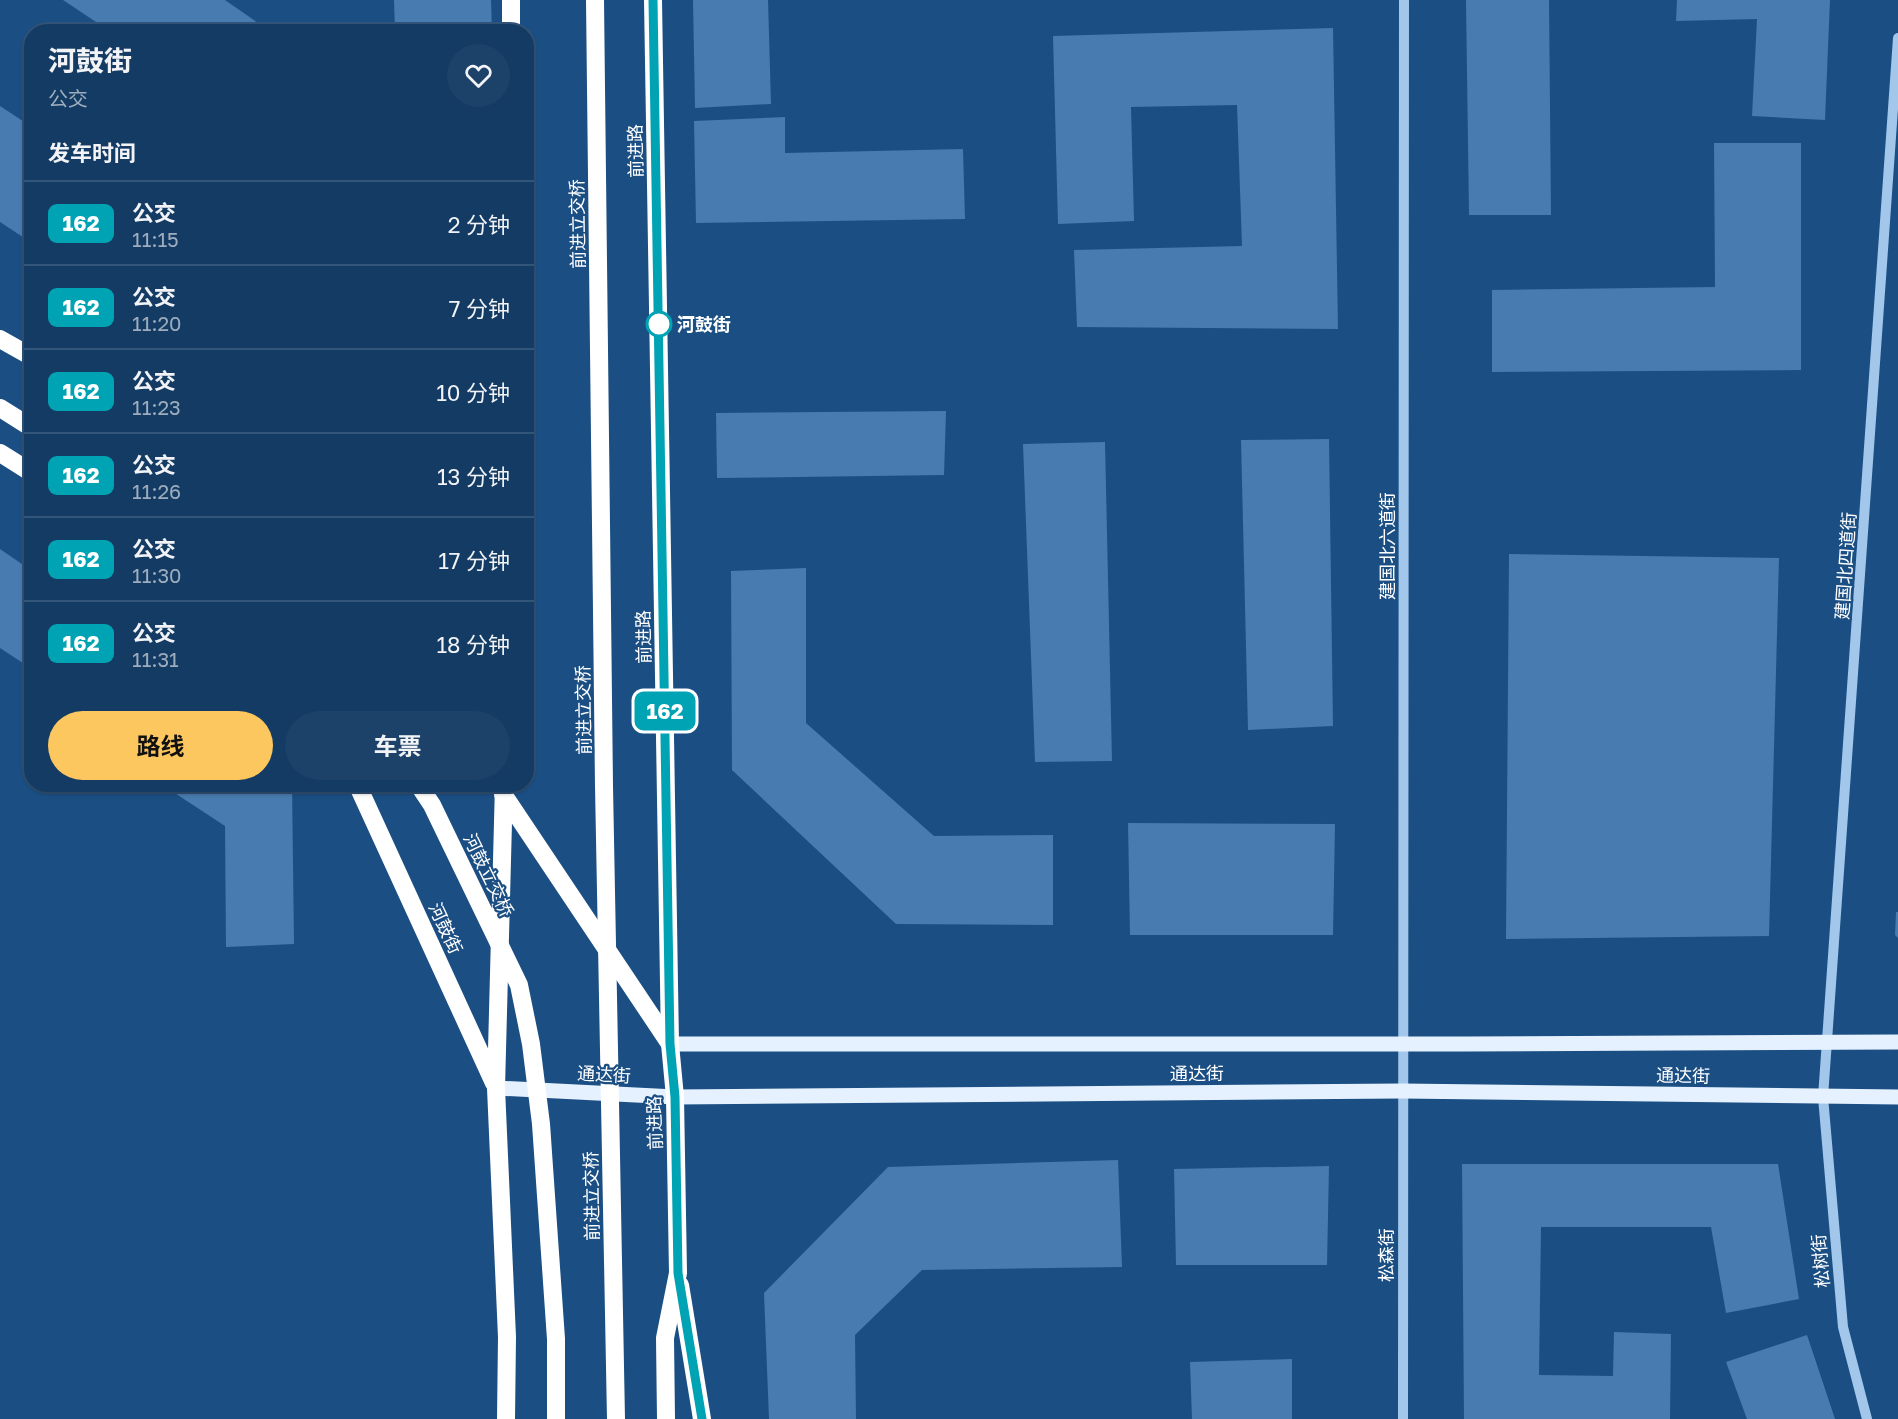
<!DOCTYPE html>
<html lang="zh">
<head>
<meta charset="utf-8">
<style>
	body { margin:0; font-family:"Golos Text","Noto Sans SC",sans-serif; background:#1d4269; color:#f1f3f6; height:100vh; display:flex; flex-direction:column; font-size:22px; white-space:nowrap }
	* { box-sizing:border-box; margin:0 }
	p { font-size:20px; color:#9dadbe }
	.icon { flex:none; width:33px; height:33px; fill:none; stroke:currentColor; stroke-width:2; stroke-linecap:round; stroke-linejoin:round }
	.map { position:relative; flex:1; overflow:hidden }
	.panel { position:absolute; left:24px; top:24px; width:510px; height:768px; display:flex; flex-direction:column; background:#143b63; border-radius:24px; box-shadow:0 2px 4px #0004,0 0 0 2px #335578 }
	.panel>* { flex:none }
	.badge { padding:0 12px; border-radius:9px; font-size:21px; line-height:39px }
	.map>.badge { position:absolute; translate:-50% -50%; box-shadow:0 0 0 3px #fff }
	h2 { padding:0 24px; font-size:22px; line-height:54px }
	.round { display:grid; place-items:center; flex:none; width:63px; height:63px; border-radius:32px; background:#1d4269 }
	.headline { display:flex; align-items:center; justify-content:space-between; height:102px; padding:0 24px }
	h1 { font-size:28px; font-weight:700; line-height:45px }
	.primary-button { display:flex; gap:12px; margin-top:auto; padding:12px 24px }
	.primary-button a { flex:1; height:69px; border-radius:36px; background:#fcc75f; color:#111; font-size:24px; font-weight:700; line-height:69px; text-align:center }
	.primary-button a+a { background:#1d4269; color:#f1f3f6 }
	ul { padding:0; list-style:none }
	li { display:flex; align-items:center; gap:18px; height:84px; padding:0 24px; border-top:2px solid #335578 }
	li div { flex:1 }
	li b { display:block; font-size:22px }
	li em { font-style:normal }
	li .badge { min-width:66px; font-weight:700; text-align:center }
	.map>svg:first-child { display:block }
</style>
</head>
<body>
<div class="map">
<svg width="1898" height="1419" viewBox="0 0 1898 1419">
	<rect width="100%" height="100%" fill="#1b4f84"/>
	<!-- building -->
	<g fill="#487baf">
		<polygon points="63,0 225,0 271,32 111,32"/>
		<polygon points="394,0 491,0 492,32 395,32"/>
		<polygon points="693,0 768,0 771,104 695,108"/>
		<polygon points="1466,0 1549,0 1551,215 1469,215"/>
		<polygon points="1677,0 1830,0 1825,120 1752,116 1757,19 1676,21"/>
		<polygon points="1333,28 1338,329 1077,327 1074,250 1242,246 1237,105 1131,107 1134,221 1058,224 1053,36"/>
		<polygon points="0,106 32,127 32,243 0,222"/>
		<polygon points="785,117 785,153 963,149 965,219 696,223 694,121"/>
		<polygon points="1714,143 1801,143 1801,370 1492,372 1492,290 1715,287"/>
		<polygon points="946,411 944,475 717,478 716,413"/>
		<polygon points="1329,439 1333,726 1248,730 1241,440"/>
		<polygon points="1105,442 1112,761 1035,762 1023,444"/>
		<polygon points="0,549 32,571 32,669 0,648"/>
		<polygon points="1509,554 1779,558 1769,936 1506,939"/>
		<polygon points="806,568 806,723 934,836 1053,835 1053,925 896,924 732,770 731,571"/>
		<polygon points="161,784 292,784 294,944 226,947 225,826"/>
		<polygon points="1128,823 1335,824 1333,935 1130,935"/>
		<polygon points="1896,912 1898,912 1898,938 1895,935"/>
		<polygon points="1118,1160 1122,1267 922,1270 855,1335 856,1419 769,1419 764,1293 888,1167"/>
		<polygon points="1462,1164 1778,1164 1799,1299 1726,1313 1711,1227 1541,1227 1539,1375 1613,1376 1614,1332 1671,1334 1670,1419 1464,1419"/>
		<polygon points="1329,1166 1327,1265 1176,1265 1174,1169"/>
		<polygon points="1807,1335 1835,1419 1747,1419 1726,1362"/>
		<polygon points="1292,1359 1292,1419 1192,1419 1190,1362"/>
	</g>
	<g fill="none" stroke-linecap="round" stroke-linejoin="round">
		<!-- minor -->
		<g stroke="#a2c7eb" stroke-width="10">
			<polyline points="1403,1419 1404,0"/>
			<polyline points="1867,1419 1843,1327 1823,1097 1898,38"/>
		</g>
		<!-- major -->
		<g stroke="#e6f1ff" stroke-width="15">
			<polyline points="670,1044 1465,1044 1898,1042"/>
			<polyline points="496,1088 675,1097 1402,1091 1898,1097"/>
		</g>
		<!-- highway -->
		<g stroke="#fff" stroke-width="18">
			<polyline points="653,0 670,1044 675,1097 678,1273 665,1338 666,1419"/>
			<polyline points="511,32 511,0"/>
			<polyline points="0,339 32,357"/>
			<polyline points="0,408 32,428"/>
			<polyline points="0,453 32,473"/>
			<polyline points="357,784 494,1083"/>
			<polyline points="504,784 496,1088 507,1337 506,1419"/>
			<polyline points="503,794 670,1044"/>
			<polyline points="680,1285 702,1419"/>
		</g>
		<!-- highway-bridge -->
		<g stroke="#fff" stroke-width="18">
			<polyline points="595,0 604,786 616,1419"/>
			<polyline points="418,784 432,805 519,985 531,1044 541,1124 556,1339 556,1419"/>
		</g>
	</g>
	<g fill="none" stroke-linecap="round" stroke-linejoin="round">
		<!-- line casing -->
		<g stroke="#fff" stroke-width="14">
			<polyline id="line" points="653,0 670,1044 675,1097 678,1273 702,1419"/>
		</g>
		<!-- line -->
		<use href="#line" stroke="#00a3b4" stroke-width="9"/>
	</g>
	<!-- markers -->
	<circle fill="#fff" stroke="#00a3b4" stroke-width="3" cx="659" cy="324" r="12"/>
	<g text-anchor="middle" dominant-baseline="central" stroke-width="4.5" stroke-linejoin="round" paint-order="stroke">
		<!-- street labels -->
		<g font-size="18" fill="#fff" stroke="#1b4f84">
			<text transform="translate(635 151) rotate(-91)">前进路</text>
			<text transform="translate(577 224) rotate(-91)">前进立交桥</text>
			<text transform="translate(1387 546) rotate(-90)">建国北六道街</text>
			<text transform="translate(1845 566) rotate(-86)">建国北四道街</text>
			<text transform="translate(643 637) rotate(-91)">前进路</text>
			<text transform="translate(583 710) rotate(-91)">前进立交桥</text>
			<text transform="translate(489 875) rotate(64)">河鼓立交桥</text>
			<text transform="translate(446 928) rotate(65)">河鼓街</text>
			<text x="1197" y="1073">通达街</text>
			<text transform="translate(604 1074) rotate(3)">通达街</text>
			<text transform="translate(1683 1075) rotate(1)">通达街</text>
			<text transform="translate(654 1123) rotate(-92)">前进路</text>
			<text transform="translate(591 1196) rotate(-91)">前进立交桥</text>
			<text transform="translate(1386 1255) rotate(-90)">松森街</text>
			<text transform="translate(1820 1261) rotate(-95)">松树街</text>
		</g>
		<!-- stop labels -->
		<g font-size="18" font-weight="bold" fill="#fff" stroke="#1b4f84" text-anchor="start">
			<text x="677" y="324">河鼓街</text>
		</g>
	</g>
</svg>
<b class="badge" style="left:665px;top:711px;background:#00a3b4;color:#fff">162</b>
<section class="panel">
<div class="headline"><div><h1>河鼓街</h1><p>公交</p></div><a class="round"><svg class="icon" aria-label="heart" viewBox="0 0 24 24"><path d="M12 20l-8-8c-3-5 5-10 8-4 3-6 11-1 8 4z"/></svg></a></div>
<h2>发车时间</h2>
<ul>
<li><span class="badge" style="background:#00a3b4;color:#fff">162</span><div><b>公交</b><p>11:15</p></div><em>2 分钟</em></li>
<li><span class="badge" style="background:#00a3b4;color:#fff">162</span><div><b>公交</b><p>11:20</p></div><em>7 分钟</em></li>
<li><span class="badge" style="background:#00a3b4;color:#fff">162</span><div><b>公交</b><p>11:23</p></div><em>10 分钟</em></li>
<li><span class="badge" style="background:#00a3b4;color:#fff">162</span><div><b>公交</b><p>11:26</p></div><em>13 分钟</em></li>
<li><span class="badge" style="background:#00a3b4;color:#fff">162</span><div><b>公交</b><p>11:30</p></div><em>17 分钟</em></li>
<li><span class="badge" style="background:#00a3b4;color:#fff">162</span><div><b>公交</b><p>11:31</p></div><em>18 分钟</em></li>
</ul>
<div class="primary-button"><a>路线</a><a>车票</a></div>
</section>
</div>
</body>
</html>
